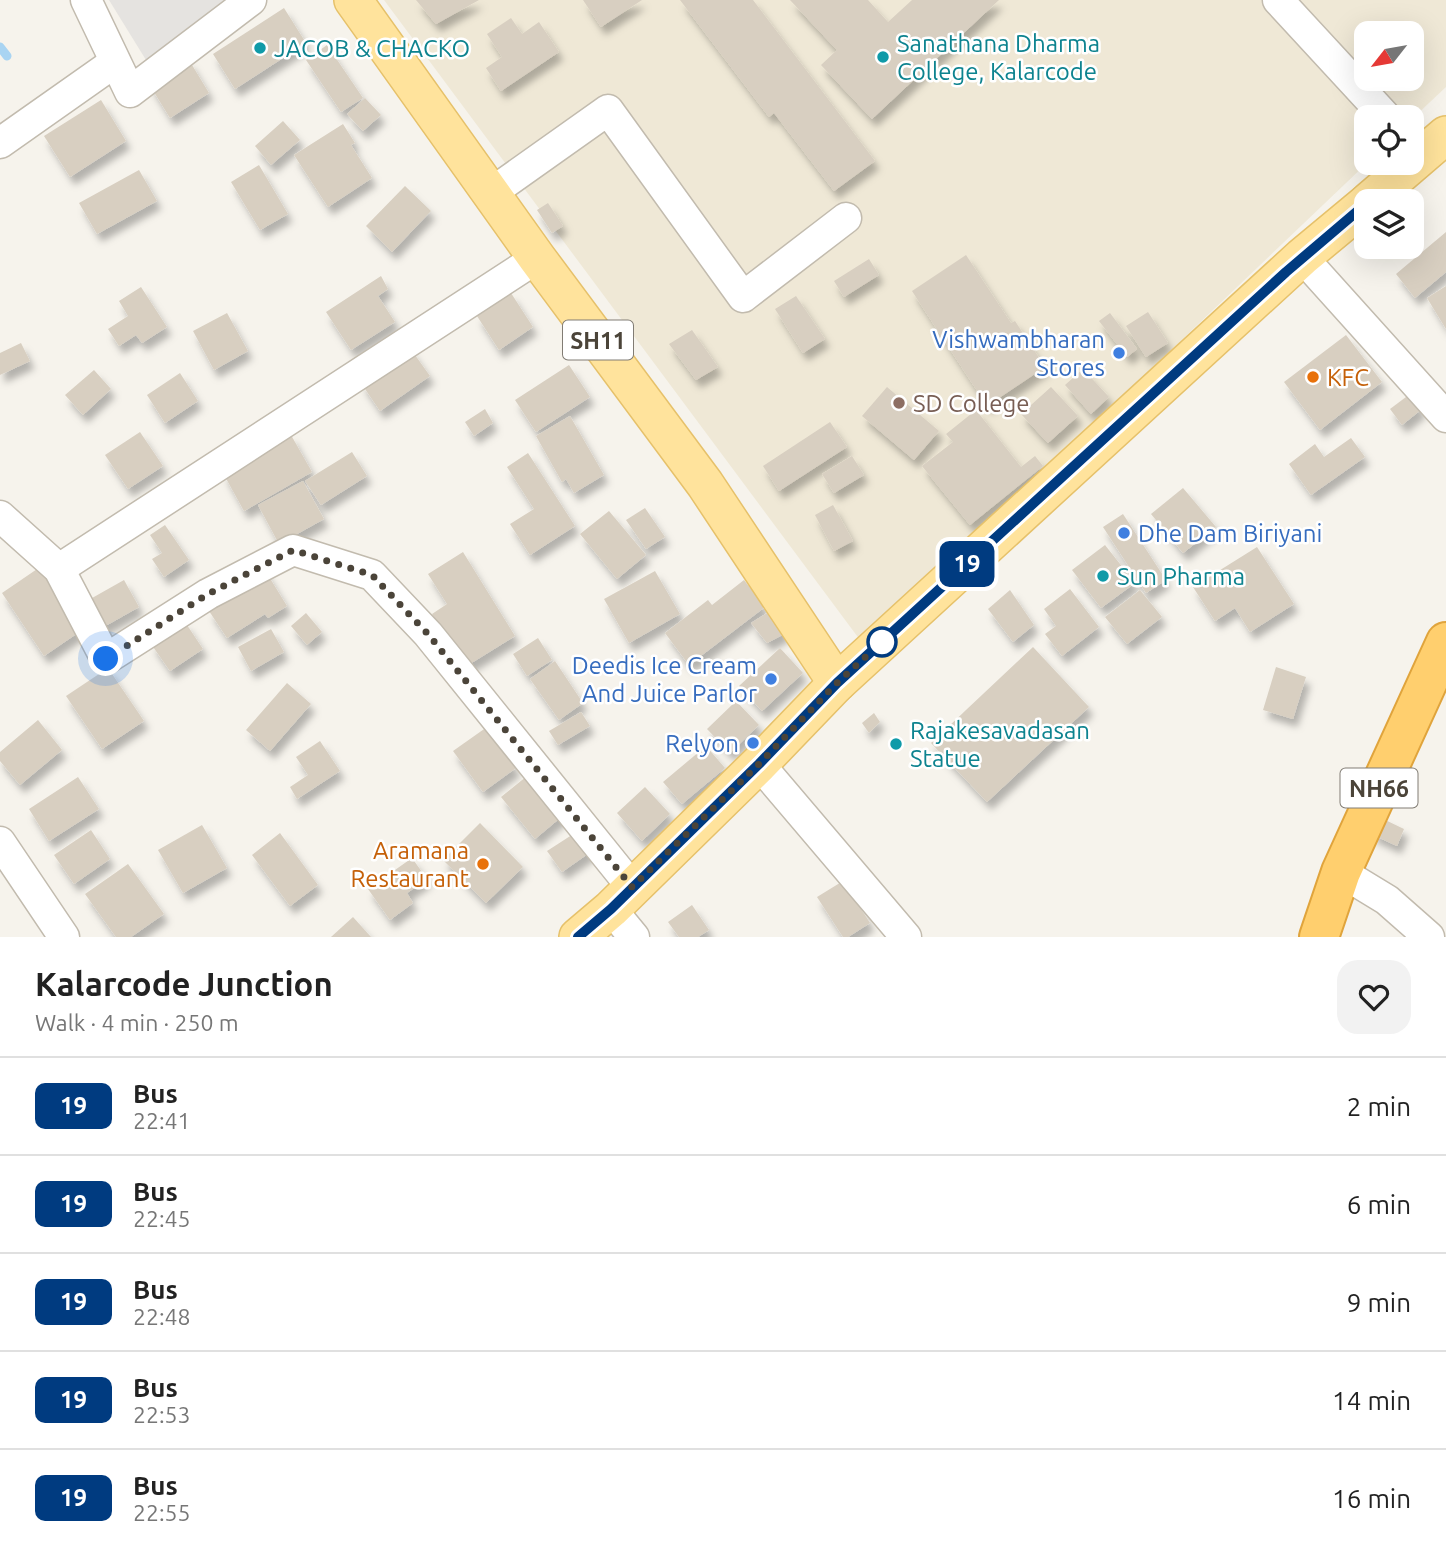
<!DOCTYPE html>
<html lang="en">
<head>
<meta charset="utf-8">
<style>
	body { margin:0; font-family:Ubuntu,sans-serif; background:#f2f2f2; color:#222; height:100vh; display:flex; flex-direction:column; font-size:26px; white-space:nowrap }
	* { box-sizing:border-box; margin:0 }
	p { font-size:23px; color:#767676 }
	.icon { flex:none; width:38px; height:38px; fill:none; stroke:currentColor; stroke-width:2; stroke-linecap:round; stroke-linejoin:round }
	.map { position:relative; height:937px; overflow:hidden }
	.side { display:flex; flex-direction:column; background:#fff; flex:1 }
	.side>* { flex:none }
	.badge { padding:0 14px; border-radius:10px; font-size:24px; line-height:46px }
	.needle { width:46px; rotate:239deg }
	.controls { position:absolute; left:1354px; top:21px; display:grid; gap:14px }
	.controls a { display:grid; place-items:center; width:70px; height:70px; border-radius:14px; background:#fff; box-shadow:0 7px 28px #0002; font-size:35px }
	.you { position:absolute; width:35px; height:35px; margin:-18px; border:5px solid #fff; border-radius:50%; background:#1a73e8; box-shadow:0 0 0 10px #1a73e833 }
	.map>.badge { position:absolute; translate:-50% -50%; box-shadow:0 0 0 4px #fff }
	.round { display:grid; place-items:center; flex:none; width:74px; height:74px; border-radius:21px; background:#f2f2f2 }
	.overview { display:flex; align-items:center; justify-content:space-between; height:119px; padding:0 35px }
	h1 { font-size:33px; font-weight:700; line-height:52px }
	ul { padding:0; list-style:none }
	li { display:flex; align-items:center; gap:21px; height:98px; padding:0 35px; border-top:2px solid #e0e0e0 }
	li div { flex:1 }
	li b { display:block; font-size:26px }
	li em { font-style:normal }
	li .badge { min-width:77px; font-weight:700; text-align:center }
	.map>svg:first-child { display:block }
</style>
</head>
<body>
<div class="map">
<svg width="1446" height="937" viewBox="0 0 1446 937">
	<defs>
		<filter id="shadow"><feDropShadow dx="4.5" dy="8" stdDeviation="3.5" flood-color="#0004"/></filter>
	</defs>
	<rect width="100%" height="100%" fill="#f6f3ec"/>
	<!-- education -->
	<path fill="#efe8d6" fill-rule="evenodd" d="M384 0H1446V87L1412 119V117H1367V163L863 644ZM1367 33H1412V79H1367Z"/>
	<!-- parking -->
	<polygon fill="#e5e3e0" points="109,0 226,0 146,60"/>
	<g fill="none" stroke-linecap="round" stroke-linejoin="round">
		<!-- stream -->
		<polyline stroke="#a9d4f2" stroke-width="9" points="0,47 7,56"/>
	</g>
	<!-- building -->
	<g fill="#d8cfc1" filter="url(#shadow)">
		<polygon points="416,0 479,0 436,24"/>
		<polygon points="583,0 642,0 601,27"/>
		<polygon points="680,0 753,0 875,161 834,191 774,113 769,117"/>
		<polygon points="790,0 868,0 888,22 912,0 999,0 872,119 821,65 837,50"/>
		<polygon points="284,8 306,43 235,89 213,54"/>
		<polygon points="511,18 522,34 539,22 559,52 501,91 486,68 502,57 487,34"/>
		<polygon points="327,45 363,98 341,112 306,60"/>
		<polygon points="189,60 209,93 170,118 149,84"/>
		<polygon points="365,98 381,115 363,131 347,114"/>
		<polygon points="101,100 126,141 70,177 44,136"/>
		<polygon points="283,121 300,140 271,165 255,146"/>
		<polygon points="343,124 355,143 351,145 372,178 328,207 294,155"/>
		<polygon points="259,165 288,214 260,230 231,182"/>
		<polygon points="139,170 157,201 97,234 79,203"/>
		<polygon points="405,186 431,211 392,252 366,226"/>
		<polygon points="548,203 563,226 552,233 537,210"/>
		<polygon points="1446,232 1446,272 1415,298 1396,274"/>
		<polygon points="966,255 1011,323 1015,321 1045,367 987,406 912,291"/>
		<polygon points="869,259 879,275 844,297 834,281"/>
		<polygon points="381,276 388,289 378,296 395,322 351,350 326,312"/>
		<polygon points="1446,286 1446,329 1427,298"/>
		<polygon points="141,287 167,327 142,343 136,335 119,346 108,329 128,316 119,301"/>
		<polygon points="511,293 533,327 499,350 477,316"/>
		<polygon points="796,296 825,339 803,353 775,309"/>
		<polygon points="1148,312 1168,343 1146,357 1126,326"/>
		<polygon points="227,313 248,351 214,370 193,331"/>
		<polygon points="1110,313 1137,349 1127,357 1099,321"/>
		<polygon points="692,330 718,367 696,380 669,344"/>
		<polygon points="1346,335 1382,382 1320,430 1284,382"/>
		<polygon points="21,343 30,361 0,375 0,353"/>
		<polygon points="410,348 430,376 380,411 361,383"/>
		<polygon points="569,365 590,397 536,432 515,400"/>
		<polygon points="1083,369 1109,397 1091,414 1065,385"/>
		<polygon points="94,370 111,389 83,415 65,395"/>
		<polygon points="180,373 198,401 165,423 147,395"/>
		<polygon points="887,387 939,431 914,460 862,416"/>
		<polygon points="1051,387 1078,416 1048,443 1021,414"/>
		<polygon points="1410,394 1422,409 1402,425 1390,409"/>
		<polygon points="485,409 493,423 474,436 465,422"/>
		<polygon points="976,410 1021,467 1035,456 1043,466 970,525 922,466 953,442 946,434"/>
		<polygon points="570,416 604,475 574,493 566,479 562,482 536,436"/>
		<polygon points="830,422 847,447 779,491 763,466"/>
		<polygon points="140,432 163,466 128,489 105,455"/>
		<polygon points="291,435 312,472 244,511 223,473"/>
		<polygon points="1351,438 1365,457 1311,495 1289,464 1315,444 1324,457"/>
		<polygon points="352,452 367,476 321,505 305,481"/>
		<polygon points="528,453 575,526 530,555 510,524 534,509 507,467"/>
		<polygon points="852,456 864,475 834,493 822,474"/>
		<polygon points="303,481 324,519 279,544 258,505"/>
		<polygon points="1183,488 1216,527 1183,553 1151,514"/>
		<polygon points="833,505 853,541 834,551 815,515"/>
		<polygon points="645,508 665,537 646,549 626,520"/>
		<polygon points="609,511 646,555 617,579 580,534"/>
		<polygon points="1123,514 1166,580 1146,593 1103,527"/>
		<polygon points="165,525 189,560 164,577 152,559 162,553 150,535"/>
		<polygon points="1105,545 1135,583 1101,608 1072,570"/>
		<polygon points="1257,547 1294,604 1250,632 1235,608 1215,621 1193,587"/>
		<polygon points="463,552 515,636 465,667 432,614 447,604 428,574"/>
		<polygon points="43,565 85,628 44,656 2,593"/>
		<polygon points="263,567 287,606 268,618 265,614 227,638 209,611 249,586"/>
		<polygon points="655,571 680,614 629,643 604,599"/>
		<polygon points="124,580 139,607 100,629 85,602"/>
		<polygon points="744,580 765,607 689,665 665,633 708,600 712,605"/>
		<polygon points="1070,589 1099,627 1062,656 1045,634 1056,626 1044,609"/>
		<polygon points="1010,590 1034,625 1013,642 988,609"/>
		<polygon points="1140,590 1162,617 1127,644 1105,617"/>
		<polygon points="772,610 786,633 767,643 751,623"/>
		<polygon points="306,613 322,632 307,645 291,626"/>
		<polygon points="185,622 203,649 170,671 151,644"/>
		<polygon points="271,629 284,652 251,671 238,647"/>
		<polygon points="538,638 552,660 527,676 513,654"/>
		<polygon points="1033,647 1089,707 987,802 931,743"/>
		<polygon points="780,648 803,673 762,711 739,686"/>
		<polygon points="555,661 583,703 559,720 530,679"/>
		<polygon points="1276,667 1306,677 1293,719 1263,710"/>
		<polygon points="108,668 144,721 102,749 66,696"/>
		<polygon points="287,683 311,704 270,751 246,730"/>
		<polygon points="736,701 759,725 730,753 707,729"/>
		<polygon points="581,712 590,726 558,745 549,731"/>
		<polygon points="874,713 880,722 869,733 862,723"/>
		<polygon points="38,720 62,750 20,785 0,761 0,752"/>
		<polygon points="487,727 516,768 483,792 453,751"/>
		<polygon points="320,741 340,771 297,799 290,787 308,775 296,757"/>
		<polygon points="706,746 725,768 682,804 663,782"/>
		<polygon points="532,772 566,813 535,839 501,797"/>
		<polygon points="78,777 99,809 49,841 29,809"/>
		<polygon points="645,787 670,814 642,841 617,813"/>
		<polygon points="1379,817 1404,829 1397,846 1371,834"/>
		<polygon points="480,823 523,867 486,903 443,860"/>
		<polygon points="202,825 227,868 183,893 158,850"/>
		<polygon points="91,830 110,859 74,884 54,855"/>
		<polygon points="578,831 592,851 562,872 547,851"/>
		<polygon points="280,833 318,885 290,906 252,855"/>
		<polygon points="412,858 427,879 407,893 413,903 390,920 368,889"/>
		<polygon points="128,864 164,914 131,937 116,937 85,894"/>
		<polygon points="843,881 870,923 848,937 843,937 817,897"/>
		<polygon points="692,905 709,930 698,937 679,937 668,922"/>
		<polygon points="353,917 371,937 331,937"/>
	</g>
	<g fill="none" stroke-linecap="round" stroke-linejoin="round">
		<!-- minor casing -->
		<g stroke="#c2bbae" stroke-width="33">
			<g id="minor">
				<polyline points="86,0 130,92 251,0"/>
				<polyline points="1278,0 1386,117"/>
				<polyline points="0,143 115,62"/>
				<polyline points="491,193 608,110 743,297 846,218"/>
				<polyline points="1302,257 1446,417"/>
				<polyline points="0,516 59,569 106,659 208,594 293,550 372,575 428,634 632,887"/>
				<polyline points="59,569 537,258"/>
				<polyline points="759,764 906,937"/>
				<polyline points="0,842 64,937"/>
				<polyline points="1341,872 1387,900 1429,937"/>
				<polyline points="611,909 634,937"/>
			</g>
		</g>
		<!-- major casing -->
		<g stroke="#e6c16a" stroke-width="40">
			<g id="major">
				<polyline points="353,0 537,258 705,484 837,683"/>
				<polyline points="1369,201 1446,135"/>
				<polyline points="578,937 611,909 759,764 837,683 1302,257 1367,203"/>
			</g>
		</g>
		<!-- highway casing -->
		<g stroke="#e0a43c" stroke-width="42">
			<polyline id="highway" points="1319,937 1341,872 1446,642"/>
		</g>
		<!-- minor -->
		<use href="#minor" stroke="#fff" stroke-width="30"/>
		<!-- major -->
		<use href="#major" stroke="#ffe39c" stroke-width="37"/>
		<!-- highway -->
		<use href="#highway" stroke="#ffcf6e" stroke-width="38"/>
	</g>
	<g fill="none" stroke-linecap="round" stroke-linejoin="round">
		<!-- line casing -->
		<g stroke="#fff" stroke-width="16">
			<polyline id="line" points="578,937 611,909 759,764 837,683 1286,272 1367,203"/>
		</g>
		<!-- line -->
		<use href="#line" stroke="#003b80" stroke-width="10"/>
		<!-- walk -->
		<polyline stroke="#4b4439" stroke-width="7" stroke-dasharray="0 12.6" points="106,659 208,594 293,550 372,575 428,634 632,887 759,764 837,683 882,642"/>
	</g>
	<!-- markers -->
	<g fill="#0f9aa8" stroke="#fff" stroke-width="2.5">
		<circle cx="260" cy="48" r="7"/>
		<circle cx="883" cy="57" r="7"/>
		<circle cx="1103" cy="576" r="7"/>
		<circle cx="896" cy="744" r="7"/>
	</g>
	<g fill="#3f7fe0" stroke="#fff" stroke-width="2.5">
		<circle cx="1119" cy="353" r="7"/>
		<circle cx="1124" cy="533" r="7"/>
		<circle cx="771" cy="679" r="7"/>
		<circle cx="753" cy="743" r="7"/>
	</g>
	<g fill="#e8710a" stroke="#fff" stroke-width="2.5">
		<circle cx="1313" cy="377" r="7"/>
		<circle cx="483" cy="864" r="7"/>
	</g>
	<circle fill="#8d6e63" stroke="#fff" stroke-width="2.5" cx="899" cy="403" r="7"/>
	<circle fill="#fff" stroke="#003b80" stroke-width="3.5" cx="882" cy="642" r="14"/>
	<g text-anchor="middle" dominant-baseline="central" stroke-width="5" stroke-linejoin="round" paint-order="stroke">
		<!-- shield labels -->
		<g fill="#fff" stroke="#817c74" stroke-width="2">
			<rect x="563" y="320.5" width="70" height="39" rx="5"/>
			<rect x="1340.5" y="768.5" width="77" height="39" rx="5"/>
		</g>
		<g font-size="23" font-weight="bold" fill="#4b4439">
			<text x="598" y="340">SH11</text>
			<text x="1379" y="788">NH66</text>
		</g>
		<!-- culture labels -->
		<g font-size="24" fill="#0d838f" stroke="#fff" text-anchor="start">
			<text x="897" y="43">Sanathana Dharma<tspan x="897" dy="28">College, Kalarcode</tspan></text>
			<text x="274" y="48">JACOB &amp; CHACKO</text>
			<text x="1117" y="576">Sun Pharma</text>
			<text x="910" y="730">Rajakesavadasan<tspan x="910" dy="28">Statue</tspan></text>
		</g>
		<!-- shop labels -->
		<g font-size="24" fill="#366cbe" stroke="#fff" text-anchor="end">
			<text x="1105" y="339">Vishwambharan<tspan x="1105" dy="28">Stores</tspan></text>
			<text x="1138" y="533" text-anchor="start">Dhe Dam Biriyani</text>
			<text x="757" y="665">Deedis Ice Cream<tspan x="757" dy="28">And Juice Parlor</tspan></text>
			<text x="739" y="743">Relyon</text>
		</g>
		<!-- food labels -->
		<g font-size="24" fill="#c56008" stroke="#fff" text-anchor="start">
			<text x="1327" y="377">KFC</text>
			<text x="469" y="850" text-anchor="end">Aramana<tspan x="469" dy="28">Restaurant</tspan></text>
		</g>
		<!-- education labels -->
		<g font-size="24" fill="#785e54" stroke="#fff" text-anchor="start">
			<text x="913" y="403">SD College</text>
		</g>
	</g>
</svg>
<div class="controls">
<a><svg class="needle" viewBox="-14 -14 28 28"><path d="M0-13l5 13h-10z" fill="#e53935"/><path d="M0 13l5-13h-10z" fill="#767676"/></svg></a>
<a><svg class="icon" aria-label="locate" viewBox="0 0 24 24"><circle cx="12" cy="12" r="6"/><path d="M12 2v4M12 18v4M2 12h4M18 12h4"/></svg></a>
<a><svg class="icon" aria-label="layers" viewBox="0 0 24 24"><path d="M12 4l9 5-9 5-9-5zM3 14l9 5 9-5"/></svg></a>
</div>
<div class="you" style="left:106px;top:659px"></div>
<b class="badge" style="left:967px;top:564px;background:#003b80;color:#fff">19</b>
</div>
<section class="side">
<div class="overview"><div><h1>Kalarcode Junction</h1><p>Walk · 4 min · 250 m</p></div><a class="round"><svg class="icon" aria-label="heart" viewBox="0 0 24 24"><path d="M12 20l-8-8c-3-5 5-10 8-4 3-6 11-1 8 4z"/></svg></a></div>
<ul>
<li><span class="badge" style="background:#003b80;color:#fff">19</span><div><b>Bus</b><p>22:41</p></div><em>2 min</em></li>
<li><span class="badge" style="background:#003b80;color:#fff">19</span><div><b>Bus</b><p>22:45</p></div><em>6 min</em></li>
<li><span class="badge" style="background:#003b80;color:#fff">19</span><div><b>Bus</b><p>22:48</p></div><em>9 min</em></li>
<li><span class="badge" style="background:#003b80;color:#fff">19</span><div><b>Bus</b><p>22:53</p></div><em>14 min</em></li>
<li><span class="badge" style="background:#003b80;color:#fff">19</span><div><b>Bus</b><p>22:55</p></div><em>16 min</em></li>
</ul>
</section>
</body>
</html>
